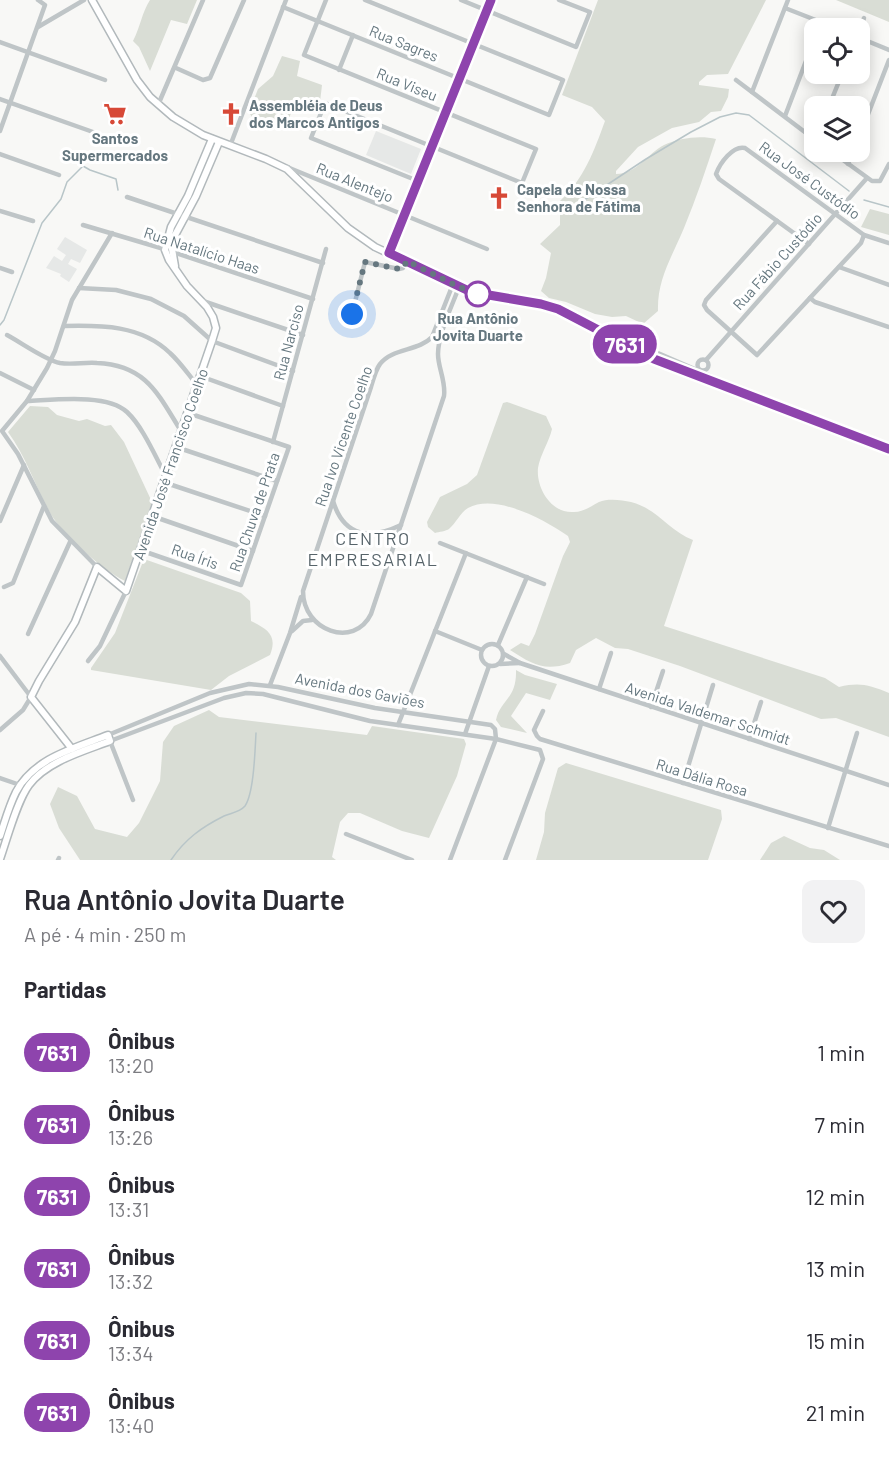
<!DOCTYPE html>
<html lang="pt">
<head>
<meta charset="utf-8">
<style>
	body { margin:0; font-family:Barlow,sans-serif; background:#f2f2f3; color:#2b2b33; height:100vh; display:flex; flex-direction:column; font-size:22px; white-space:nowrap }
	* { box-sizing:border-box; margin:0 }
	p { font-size:20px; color:#7c7c81 }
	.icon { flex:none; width:33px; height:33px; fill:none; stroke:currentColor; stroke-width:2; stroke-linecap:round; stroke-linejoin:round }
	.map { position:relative; height:860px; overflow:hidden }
	.details { display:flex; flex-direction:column; background:#fff; flex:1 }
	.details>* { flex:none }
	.badge { padding:0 12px; border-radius:20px; font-size:21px; line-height:39px }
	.buttons { position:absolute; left:804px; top:18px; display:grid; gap:12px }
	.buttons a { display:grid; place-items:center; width:66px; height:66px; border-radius:12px; background:#fff; box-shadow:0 3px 15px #0003; font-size:30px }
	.you { position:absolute; width:30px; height:30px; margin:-15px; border:4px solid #fff; border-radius:50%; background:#1a73e8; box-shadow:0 0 0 9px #1a73e833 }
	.map>.badge { position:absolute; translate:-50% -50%; box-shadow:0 0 0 3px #fff }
	h2 { padding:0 24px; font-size:22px; line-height:54px }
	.round { display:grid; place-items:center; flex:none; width:63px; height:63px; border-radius:12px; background:#f2f2f3 }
	.headline { display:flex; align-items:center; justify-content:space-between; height:102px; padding:0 24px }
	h1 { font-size:28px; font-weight:600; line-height:45px }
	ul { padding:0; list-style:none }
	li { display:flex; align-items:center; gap:18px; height:72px; padding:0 24px }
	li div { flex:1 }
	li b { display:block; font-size:22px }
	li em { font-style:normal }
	li .badge { min-width:66px; font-weight:700; text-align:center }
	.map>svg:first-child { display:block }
</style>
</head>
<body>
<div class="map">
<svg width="889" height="860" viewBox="0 0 889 860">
	<rect width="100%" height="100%" fill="#f8f8f6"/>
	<!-- built -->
	<g fill="#e6e8e7">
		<polygon points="376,131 421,149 411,174 366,155"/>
		<polygon points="65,237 87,250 80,263 71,259 68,264 77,269 69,282 60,276 61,274 46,268 54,256 62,261 66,255 57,249"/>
	</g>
	<!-- green -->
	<g fill="#d9ddd5">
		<path d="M150 0H197L187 24 171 20 150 71 139 47 133 41C140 28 142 12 150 0Z"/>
		<path d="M598 0H766L728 74 707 75 699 82V85L729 89 728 97 721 111 711 112 699 122 672 128 638 147 616 171V174C637 174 647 154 664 145 679 138 700 135 716 139 706 169 696 199 684 228 672 257 657 279 658 311L643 324 626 316 612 317 595 314 566 302 549 298 541 291 546 278 551 253 540 244 560 225V201C584 179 594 151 605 121L592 107 562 95Z"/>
		<polygon points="836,0 889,0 889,22"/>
		<polygon points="282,56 300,61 297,76 322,85 320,102 302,100 293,108 288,121 275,120 269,127 262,124 260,121 253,119 249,112 258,89 273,76"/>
		<polygon points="870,209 889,214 889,235 861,227"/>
		<path d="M507 402 546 416 552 429C549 442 540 455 538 468 536 489 552 514 574 512 584 512 591 506 599 502 608 498 622 500 631 502 658 509 669 531 693 540L664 626 825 678 839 687C860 682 869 685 889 693V737L836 718 821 719 680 666 628 649 615 648 596 638 576 650 570 663C544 672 532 664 510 650L521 643 529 646 535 634 563 556 570 542 568 536C545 520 496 493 468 508 460 513 456 523 449 529 446 531 439 532 435 533L428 527 427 522 440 497 467 484 477 475 503 403Z"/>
		<path d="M30 406 48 407 57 415 79 421 87 419 105 426 111 425 124 442 152 502 125 581C103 570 65 537 52 516 36 489 27 458 8 432Z"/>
		<path d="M144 559 241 593 250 601 251 621C267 629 278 635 270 655L229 676 211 690 91 670V668L115 633Z"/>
		<path d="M516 670 525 675 557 684 550 700 526 693 511 716 527 733 501 727 496 720C500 700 517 699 516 670Z"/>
		<polygon points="209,710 219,717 367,735 372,726 464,739 466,744 457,776 429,838 402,831 360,813 348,813 340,822 332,857 336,860 80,860 59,828 50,804 58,787 77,796 95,829 127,837 139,823 160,781 163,742 174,726"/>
		<polygon points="566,763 721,810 722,819 708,860 536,860 544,832 545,813 558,768"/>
		<polygon points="784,836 810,848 824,850 840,860 760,860 771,843"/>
	</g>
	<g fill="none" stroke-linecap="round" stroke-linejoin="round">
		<!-- stream -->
		<g stroke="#b8c5c8" stroke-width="1.5">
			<polyline points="864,200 889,207"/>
			<polyline points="566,212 646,159 691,132 720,117 736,113 749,115 849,191"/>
			<polyline points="0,325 4,320 42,223 61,199 67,182 83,166 90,170 116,179 118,190"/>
			<path d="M171 860C185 839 202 827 224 816 231 813 240 812 245 806 254 793 255 750 256 733"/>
		</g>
		<!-- secondary casing -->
		<g stroke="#b2b9bc" stroke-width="9">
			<g id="secondary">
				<polyline points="92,0 137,80 150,97 173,117 203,135 266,159 287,169 348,228 375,247 471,292 541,304 558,309 654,359 889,449"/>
				<polyline points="389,253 491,0"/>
				<polyline points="175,266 172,249 174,237 196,196 219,142"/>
				<polyline points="72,749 31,697 39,681 75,622 97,567 126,591 212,341 216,328 213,317 207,307 187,286 169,260 165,250 171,227 188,196 212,139"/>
				<path d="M0 836C5 821 9 806 16 792 34 758 75 748 108 735L110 741C84 751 47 761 29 785 17 801 7 839 0 859"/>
			</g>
		</g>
		<!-- street -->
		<g stroke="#bfc5c7" stroke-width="4.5">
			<polyline points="326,0 304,55 536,149 522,183 325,103 311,138 418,181"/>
			<polyline points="461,0 576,47 590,12 559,0"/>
			<polyline points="283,7 549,115 563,80 365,0"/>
			<polyline points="785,8 836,28"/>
			<polyline points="38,27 84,0"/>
			<polyline points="860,29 864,18"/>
			<polyline points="860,38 889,50"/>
			<polyline points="0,42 105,80"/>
			<polyline points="176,68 203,80 210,78 244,0"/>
			<polyline points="339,70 353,35"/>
			<polyline points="736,80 814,139"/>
			<polyline points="752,92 788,0"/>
			<polyline points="0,99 93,132"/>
			<polyline points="158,105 203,0"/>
			<polyline points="829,106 842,74"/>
			<polyline points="785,116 814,40"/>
			<polyline points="0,131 45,5 38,0"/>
			<polyline points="860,135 889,60"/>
			<polyline points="230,146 286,0"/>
			<polyline points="832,152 872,181 880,181 889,164"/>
			<polyline points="0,154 59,175"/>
			<polyline points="848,164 853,152"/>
			<polyline points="287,167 487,249"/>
			<polyline points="127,197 323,263"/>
			<polyline points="0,211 33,221"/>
			<polyline points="777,221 706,300 704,305 707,310 757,355 861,243 864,235"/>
			<polyline points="83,225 164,249 313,299"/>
			<path d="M809 244 719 179 716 174C720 163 733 145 745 148L864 235 889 243"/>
			<polyline points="839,267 889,285"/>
			<polyline points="0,268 12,272"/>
			<path d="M453 284 432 337C419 351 392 348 380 364 376 369 373 380 371 387L303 591C303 631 354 649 371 614L444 396C446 381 438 368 438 354 438 334 452 306 459 287"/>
			<polyline points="79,288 116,290 151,299 184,316 212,341 293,371"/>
			<polyline points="810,298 815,302 889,327"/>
			<polyline points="203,301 303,335"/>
			<polyline points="352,314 365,262 399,269 403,268 407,261"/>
			<path d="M64 326C101 325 141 325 170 353 180 362 188 374 197 385"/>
			<path d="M7 335C22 343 45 360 60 363 72 365 85 362 97 363 146 365 158 394 181 431"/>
			<polyline points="639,351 644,347 713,377 716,383"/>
			<circle cx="703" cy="365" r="5.5"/>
			<polyline points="706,360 867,178"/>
			<polyline points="0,373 34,390"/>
			<polyline points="200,376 283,406"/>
			<path d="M27 401C53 400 107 393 127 412 143 427 155 456 166 476"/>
			<polyline points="273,442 326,249"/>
			<polyline points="176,447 277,481"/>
			<polyline points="163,482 265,516"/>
			<path d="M333 501C344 537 370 540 401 525"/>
			<polyline points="152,516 253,551"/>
			<polyline points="0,521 24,465"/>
			<polyline points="440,543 544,584"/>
			<polyline points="140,550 241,585 289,447 188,413"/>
			<polyline points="97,567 52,521 18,454 2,431 27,401 47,368 55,351 72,300 112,233"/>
			<polyline points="4,587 13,583 44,506"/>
			<polyline points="292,631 303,621 312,620"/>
			<polyline points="435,631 482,650"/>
			<polyline points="28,634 70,542"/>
			<circle cx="492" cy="655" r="11"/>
			<polyline points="498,645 527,577"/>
			<polyline points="504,654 520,663 889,785"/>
			<polyline points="0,656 31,697 23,710 0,730"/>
			<polyline points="88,661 100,646 126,591"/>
			<polyline points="500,664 520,663"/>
			<polyline points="270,685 290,633 301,597"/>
			<polyline points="599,689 611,653"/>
			<polyline points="651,707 663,671"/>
			<polyline points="543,711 534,730 537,736 540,739 889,846"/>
			<polyline points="398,725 466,553"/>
			<polyline points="465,734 489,666"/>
			<polyline points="108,735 210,693 249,684 278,687 375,708 491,725 495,729 496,739 450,860"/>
			<polyline points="749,739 761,702"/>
			<polyline points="0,778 20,785"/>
			<polyline points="683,783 713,685"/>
			<polyline points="133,800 110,741 224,698 246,693 263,694 370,721 496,739 540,750 543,759 505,860"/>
			<polyline points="828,828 857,733"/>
			<polyline points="346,834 412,860"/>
			<polyline points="58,860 59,858"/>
		</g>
		<!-- secondary -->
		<use href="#secondary" stroke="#fff" stroke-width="6"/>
	</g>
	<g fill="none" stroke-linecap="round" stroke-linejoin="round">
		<!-- line casing -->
		<g stroke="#fff" stroke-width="14">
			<polyline id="line" points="491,0 389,253 471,292 541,304 558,309 654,359 889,449"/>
		</g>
		<!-- line -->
		<use href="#line" stroke="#8e44ad" stroke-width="9"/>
		<!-- walk -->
		<polyline stroke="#65777f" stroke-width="6" stroke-dasharray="0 10.8" points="352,314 365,262 399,269 403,268 407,261 459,287 482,295 478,294"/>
	</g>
	<!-- icons -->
	<defs>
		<g id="supermarket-bare" transform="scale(1.8)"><path d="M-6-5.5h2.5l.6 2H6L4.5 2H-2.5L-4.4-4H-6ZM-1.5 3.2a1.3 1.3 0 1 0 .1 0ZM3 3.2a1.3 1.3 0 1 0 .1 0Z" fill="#d74937" stroke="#fff" stroke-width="2.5" paint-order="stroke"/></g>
		<g id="church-bare" transform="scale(1.8)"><path d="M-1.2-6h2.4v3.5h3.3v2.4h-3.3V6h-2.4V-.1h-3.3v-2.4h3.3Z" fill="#d74937" stroke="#fff" stroke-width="2.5" paint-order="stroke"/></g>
	</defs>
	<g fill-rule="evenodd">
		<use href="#supermarket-bare" x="115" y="114"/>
		<use href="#church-bare" x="231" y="114"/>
		<use href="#church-bare" x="499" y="198"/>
	</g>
	<!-- markers -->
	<circle fill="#fff" stroke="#8e44ad" stroke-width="3" cx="478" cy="294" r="12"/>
	<g text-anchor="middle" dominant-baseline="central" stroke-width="6" stroke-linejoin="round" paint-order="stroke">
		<!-- street labels -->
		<g font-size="15" fill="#65777f" stroke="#fff">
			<text transform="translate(404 43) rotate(22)">Rua Sagres</text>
			<text transform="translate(407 84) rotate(22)">Rua Viseu</text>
			<text transform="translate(810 180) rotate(36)">Rua José Custódio</text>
			<text transform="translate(355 182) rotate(22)">Rua Alentejo</text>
			<text transform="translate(202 250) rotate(18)">Rua Natalício Haas</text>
			<text transform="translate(777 261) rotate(-48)">Rua Fábio Custódio</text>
			<text transform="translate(288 342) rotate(-75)">Rua Narciso</text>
			<text transform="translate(343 436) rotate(-71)">Rua Ivo Vicente Coelho</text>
			<text transform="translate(170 464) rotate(-71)">Avenida José Francisco Coelho</text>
			<text transform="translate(254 512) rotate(-71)">Rua Chuva de Prata</text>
			<text transform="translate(195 556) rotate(19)">Rua Íris</text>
			<text transform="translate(360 690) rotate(11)">Avenida dos Gaviões</text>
			<text transform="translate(708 713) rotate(18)">Avenida Valdemar Schmidt</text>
			<text transform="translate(702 777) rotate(17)">Rua Dália Rosa</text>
		</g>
		<!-- poi labels -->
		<g font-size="15" font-weight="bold" fill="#65777f" stroke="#fff" text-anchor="start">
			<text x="249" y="105">Assembléia de Deus<tspan x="249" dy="17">dos Marcos Antigos</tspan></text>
			<text x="115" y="138" text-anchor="middle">Santos<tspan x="115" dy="17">Supermercados</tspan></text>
			<text x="517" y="189">Capela de Nossa<tspan x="517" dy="17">Senhora de Fátima</tspan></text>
		</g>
		<!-- stop labels -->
		<g font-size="15" font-weight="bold" fill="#65777f" stroke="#fff">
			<text x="478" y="318">Rua Antônio<tspan x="478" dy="17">Jovita Duarte</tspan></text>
		</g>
		<!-- quarter labels -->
		<g font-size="18" letter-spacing="1.5" fill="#57646a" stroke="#fff">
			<text x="373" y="538">CENTRO<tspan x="373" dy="21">EMPRESARIAL</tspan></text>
		</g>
	</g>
</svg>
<div class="buttons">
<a><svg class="icon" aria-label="locate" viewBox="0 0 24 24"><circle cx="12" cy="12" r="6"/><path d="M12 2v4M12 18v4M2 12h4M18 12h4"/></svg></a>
<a><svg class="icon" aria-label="layers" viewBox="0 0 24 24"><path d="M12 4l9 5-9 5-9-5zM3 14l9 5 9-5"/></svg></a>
</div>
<div class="you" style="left:352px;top:314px"></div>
<b class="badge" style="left:625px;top:344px;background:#8e44ad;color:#fff">7631</b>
</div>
<section class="details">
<div class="headline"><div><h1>Rua Antônio Jovita Duarte</h1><p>A pé · 4 min · 250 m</p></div><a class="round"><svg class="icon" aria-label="heart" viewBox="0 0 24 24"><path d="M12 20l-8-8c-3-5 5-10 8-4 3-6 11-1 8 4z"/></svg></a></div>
<h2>Partidas</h2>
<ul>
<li><span class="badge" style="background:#8e44ad;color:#fff">7631</span><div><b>Ônibus</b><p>13:20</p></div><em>1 min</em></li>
<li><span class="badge" style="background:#8e44ad;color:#fff">7631</span><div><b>Ônibus</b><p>13:26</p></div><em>7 min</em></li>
<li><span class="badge" style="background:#8e44ad;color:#fff">7631</span><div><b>Ônibus</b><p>13:31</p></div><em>12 min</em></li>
<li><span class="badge" style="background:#8e44ad;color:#fff">7631</span><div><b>Ônibus</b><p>13:32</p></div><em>13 min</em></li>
<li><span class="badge" style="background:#8e44ad;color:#fff">7631</span><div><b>Ônibus</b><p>13:34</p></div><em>15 min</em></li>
<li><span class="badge" style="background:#8e44ad;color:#fff">7631</span><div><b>Ônibus</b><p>13:40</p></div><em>21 min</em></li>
</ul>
</section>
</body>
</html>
